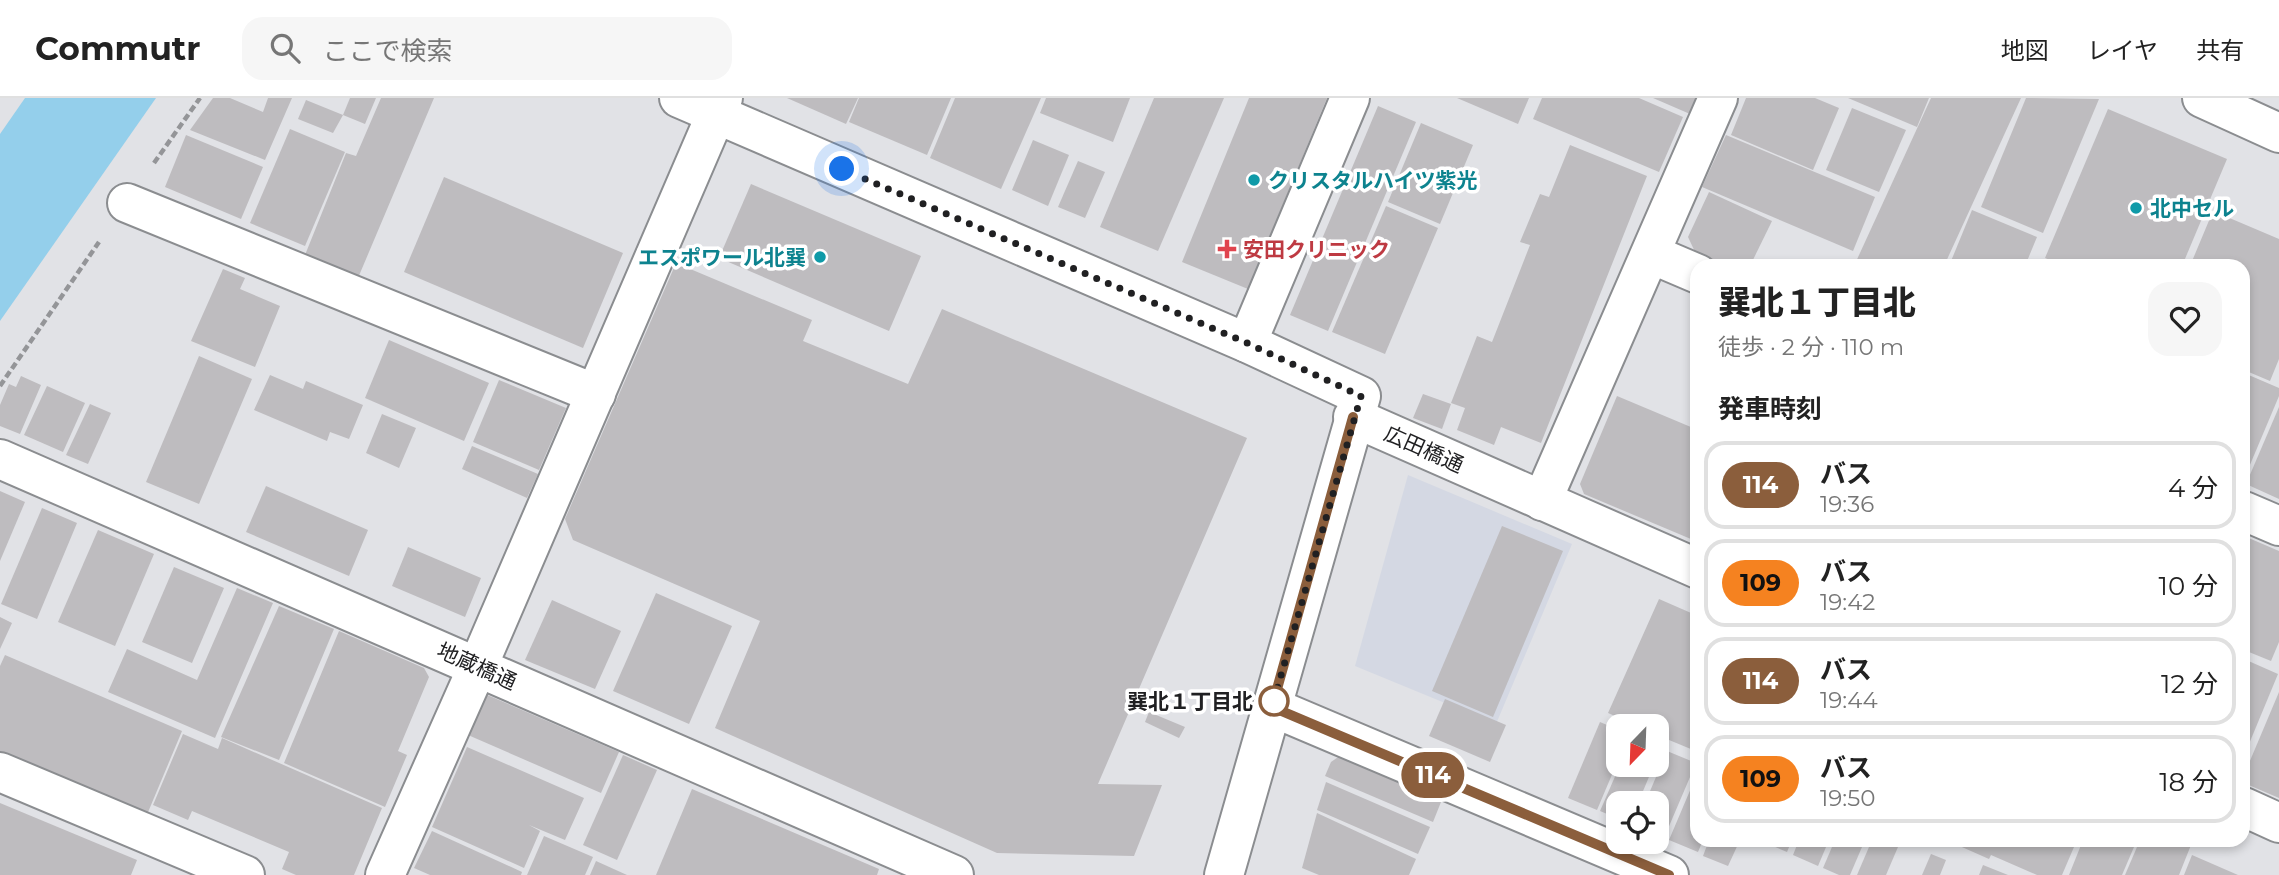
<!DOCTYPE html>
<html lang="ja">
<head>
<meta charset="utf-8">
<style>
	body { margin:0; font-family:Montserrat,"Noto Sans JP",sans-serif; background:#f6f6f6; color:#222; height:100vh; display:flex; flex-direction:column; font-size:26px; white-space:nowrap }
	* { box-sizing:border-box; margin:0 }
	p { font-size:23px; color:#767676 }
	.icon { flex:none; width:38px; height:38px; fill:none; stroke:currentColor; stroke-width:2; stroke-linecap:round; stroke-linejoin:round }
	.map { position:relative; flex:1; overflow:hidden }
	.sheet { position:absolute; left:1690px; top:161px; width:560px; height:588px; display:flex; flex-direction:column; background:#fff; border-radius:21px; box-shadow:0 4px 10px #0003 }
	.sheet>* { flex:none }
	.badge { padding:0 14px; border-radius:23px; font-size:24px; line-height:46px }
	.needle { width:46px; rotate:203deg }
	.fabs { position:absolute; left:1606px; top:616px; display:grid; gap:14px }
	.fabs a { display:grid; place-items:center; width:63px; height:63px; border-radius:14px; background:#fff; box-shadow:0 4px 10px #0003; font-size:35px }
	.you { position:absolute; width:35px; height:35px; margin:-18px; border:5px solid #fff; border-radius:50%; background:#1a73e8; box-shadow:0 0 0 10px #1a73e833 }
	.map>.badge { position:absolute; translate:-50% -50%; box-shadow:0 0 0 4px #fff }
	h2 { padding:0 28px; font-size:26px; line-height:63px }
	.round { display:grid; place-items:center; flex:none; width:74px; height:74px; border-radius:21px; background:#f6f6f6 }
	.headline { display:flex; align-items:center; justify-content:space-between; height:119px; padding:0 28px }
	h1 { font-size:33px; font-weight:800; line-height:52px }
	ul { padding:0; list-style:none }
	li { display:flex; align-items:center; gap:21px; height:88px; margin:0 14px 10px; padding:0 14px; border:4px solid #e0e0e0; border-radius:21px }
	li div { flex:1 }
	li b { display:block; font-size:26px }
	li em { font-style:normal }
	li .badge { min-width:77px; font-weight:700; text-align:center }
	header { display:flex; align-items:center; gap:42px; box-sizing:border-box; height:98px; padding:0 35px; background:#fff; border-bottom:2px solid #e0e0e0 }
	header strong { font-size:33px }
	nav { display:flex; gap:38px; margin-inline-start:auto; font-size:24px }
	.search { width:490px; height:63px; background:#f6f6f6; display:flex; align-items:center; gap:18px; box-sizing:border-box; padding:0 24px; border-radius:21px; color:#767676; font-size:26px }
	.map>svg:first-child { display:block }
</style>
</head>
<body>
<header>
<strong>Commutr</strong>
<div class="search"><svg class="icon" aria-label="search" viewBox="0 0 24 24"><circle cx="10" cy="10" r="6"/><path d="M15 15l6 6"/></svg>ここで検索</div>
<nav><a>地図</a><a>レイヤ</a><a>共有</a></nav>
</header>
<div class="map">
<svg width="2279" height="777" viewBox="0 0 2279 777">
	<rect width="100%" height="100%" fill="#e1e2e6"/>
	<!-- built -->
	<polygon fill="#d4d8e3" points="1408,377 1572,446 1496,626 1355,568"/>
	<!-- water -->
	<polygon fill="#94cfeb" points="25,0 156,0 0,223 0,36"/>
	<!-- building -->
	<g fill="#bebcbf">
		<polygon points="213,0 230,0 263,14 268,0 292,0 265,62 190,32"/>
		<polygon points="350,0 376,0 365,26 343,17"/>
		<polygon points="381,0 434,0 358,180 305,157 346,55 356,58"/>
		<polygon points="787,0 858,0 846,26"/>
		<polygon points="859,0 951,0 927,57 849,24"/>
		<polygon points="955,0 1041,0 1001,91 930,60"/>
		<polygon points="1046,0 1130,0 1113,44 1040,15"/>
		<polygon points="1154,0 1224,0 1158,153 1100,129"/>
		<polygon points="1249,0 1327,0 1248,191 1182,164"/>
		<polygon points="1457,0 1529,0 1518,26"/>
		<polygon points="1542,0 1639,0 1683,19 1659,74 1533,21"/>
		<polygon points="1653,0 1696,0 1690,16"/>
		<polygon points="1746,0 1815,0 1839,10 1813,72 1731,37"/>
		<polygon points="1848,0 1929,0 1917,29"/>
		<polygon points="1931,0 2021,0 1944,168 1854,168"/>
		<polygon points="2026,0 2099,1 2043,135 1981,109"/>
		<polygon points="306,2 343,17 333,35 298,21"/>
		<polygon points="1378,8 1416,24 1328,233 1290,217"/>
		<polygon points="1852,10 1906,32 1879,94 1826,72"/>
		<polygon points="2108,11 2227,61 2182,168 2065,168 2045,160"/>
		<polygon points="1421,25 1473,47 1440,126 1388,104"/>
		<polygon points="290,31 345,54 305,148 250,125"/>
		<polygon points="186,37 263,69 241,121 165,89"/>
		<polygon points="1726,37 1875,99 1853,153 1702,89"/>
		<polygon points="1033,42 1069,57 1048,108 1012,92"/>
		<polygon points="1570,47 1647,78 1541,345 1501,329 1494,347 1457,332 1465,310 1451,305 1477,238 1492,244 1530,147 1520,144 1540,96 1549,99"/>
		<polygon points="1078,63 1105,74 1085,120 1058,109"/>
		<polygon points="444,79 623,155 583,250 404,174"/>
		<polygon points="751,86 921,158 889,233 719,160"/>
		<polygon points="1709,94 1772,123 1750,168 1725,168 1696,156 1688,139"/>
		<polygon points="1386,108 1438,130 1385,256 1332,234"/>
		<polygon points="1972,112 2037,139 2025,168 1949,168"/>
		<polygon points="2213,113 2279,141 2279,261 2270,283 2244,272 2244,168 2190,168"/>
		<polygon points="676,165 812,222 803,243 908,286 942,211 1247,340 1098,686 1162,687 1134,758 997,755 715,630 760,523 573,442 565,421"/>
		<polygon points="223,171 245,180 240,191 280,208 255,269 191,243"/>
		<polygon points="389,242 489,285 464,343 365,300"/>
		<polygon points="199,258 252,281 199,406 146,384"/>
		<polygon points="2244,275 2279,290 2279,298 2244,381"/>
		<polygon points="270,277 303,291 306,283 363,307 349,341 330,334 327,343 254,312"/>
		<polygon points="21,278 41,287 20,336 0,328 0,307 9,286 16,289"/>
		<polygon points="499,282 566,310 539,372 473,344"/>
		<polygon points="47,288 85,305 63,354 24,337"/>
		<polygon points="1423,296 1451,306 1442,331 1413,320"/>
		<polygon points="1617,298 1698,332 1698,444 1584,396 1580,386"/>
		<polygon points="90,306 111,315 88,366 66,357"/>
		<polygon points="2279,309 2279,401 2246,386"/>
		<polygon points="382,316 416,330 399,370 366,355"/>
		<polygon points="472,348 538,376 527,400 462,371"/>
		<polygon points="266,388 368,432 349,478 246,434"/>
		<polygon points="0,393 25,404 0,463"/>
		<polygon points="42,410 77,425 37,521 1,506"/>
		<polygon points="1502,428 1563,453 1493,619 1432,593"/>
		<polygon points="98,432 154,456 115,548 58,524"/>
		<polygon points="2244,438 2279,453 2279,544 2271,563 2244,552"/>
		<polygon points="408,449 481,480 465,519 392,488"/>
		<polygon points="174,469 224,490 192,565 142,544"/>
		<polygon points="237,490 273,505 215,640 108,594 127,551 197,582"/>
		<polygon points="656,495 732,528 689,626 613,593"/>
		<polygon points="1659,501 1698,518 1698,654 1657,637 1657,628 1638,628 1608,615"/>
		<polygon points="552,502 621,533 595,591 525,562"/>
		<polygon points="279,508 334,531 279,662 221,639"/>
		<polygon points="0,519 12,525 0,551"/>
		<polygon points="339,533 424,570 429,579 398,653 407,657 385,709 284,665"/>
		<polygon points="5,557 182,633 146,719 0,655 0,568"/>
		<polygon points="2244,561 2278,576 2244,658"/>
		<polygon points="2279,594 2279,700 2244,685 2244,677"/>
		<polygon points="485,596 619,654 601,695 468,637"/>
		<polygon points="1445,601 1506,627 1490,664 1429,638"/>
		<polygon points="1149,614 1185,629 1179,640 1145,624"/>
		<polygon points="1600,624 1619,632 1619,660 1597,712 1568,700"/>
		<polygon points="183,636 218,651 222,640 382,710 354,777 296,777 282,771 289,754 192,713 188,722 153,707"/>
		<polygon points="467,649 584,700 565,742 529,727 540,733 524,770 432,729"/>
		<polygon points="1667,653 1696,665 1664,740 1657,737 1657,705 1645,705"/>
		<polygon points="1344,655 1443,699 1433,724 1325,678 1331,664"/>
		<polygon points="623,657 657,672 617,762 583,747"/>
		<polygon points="1620,667 1654,667 1638,705 1619,705 1619,721 1600,713"/>
		<polygon points="1697,676 1698,742 1703,742 1698,754 1669,742"/>
		<polygon points="1326,684 1430,729 1418,756 1317,712"/>
		<polygon points="692,691 879,771 877,777 656,777"/>
		<polygon points="0,705 137,762 131,777 0,777"/>
		<polygon points="1317,715 1416,761 1409,777 1319,777 1302,770"/>
		<polygon points="432,733 522,774 521,777 430,777 414,770"/>
		<polygon points="544,738 593,759 585,777 527,777"/>
		<polygon points="1709,742 1740,742 1728,768 1703,758"/>
		<polygon points="1759,742 1792,742 1787,754"/>
		<polygon points="1799,742 1829,742 1818,768 1793,757"/>
		<polygon points="1835,742 1865,742 1850,777 1839,777 1823,770"/>
		<polygon points="1872,742 1901,742 1886,777 1857,777"/>
		<polygon points="1946,742 2077,742 2062,777 2037,777 1991,757 1989,761"/>
		<polygon points="2083,742 2137,742 2122,777 2069,777"/>
		<polygon points="2140,742 2193,742 2179,777 2125,777"/>
		<polygon points="1931,756 1946,762 1940,777 1922,777"/>
		<polygon points="2192,757 2238,777 2184,777"/>
		<polygon points="596,763 627,777 590,777"/>
		<polygon points="1983,767 2008,777 1979,777"/>
	</g>
	<g fill="none" stroke-linecap="round" stroke-linejoin="round">
		<!-- minor casing -->
		<g stroke="#8b8d90" stroke-width="42">
			<g id="minor">
				<polyline points="679,0 1247,245 1361,298 1224,777"/>
				<polyline points="2202,0 2279,35"/>
				<polyline points="127,105 596,296"/>
				<polyline points="1651,156 1698,176"/>
				<polyline points="1247,245 1350,0"/>
				<polyline points="1353,319 1698,471"/>
				<polyline points="0,361 954,777"/>
				<polyline points="1542,403 1718,0"/>
				<polyline points="2244,413 2279,428"/>
				<polyline points="1272,609 1669,777"/>
				<polyline points="0,674 245,777"/>
				<polyline points="2244,709 2279,725"/>
				<polyline points="385,777 478,568 723,0"/>
			</g>
		</g>
		<!-- path -->
		<g stroke="#949598" stroke-width="4.5" stroke-dasharray="7 3.5" stroke-linecap="butt">
			<polyline points="154,65 200,0"/>
			<polyline points="0,288 99,144"/>
		</g>
		<!-- minor -->
		<use href="#minor" stroke="#fff" stroke-width="38"/>
	</g>
	<g fill="none" stroke-linecap="round" stroke-linejoin="round">
		<!-- line casing -->
		<g stroke="#fff" stroke-width="16">
			<polyline id="line" points="1353,319 1272,609 1669,777"/>
		</g>
		<!-- line -->
		<use href="#line" stroke="#8b5e3c" stroke-width="10"/>
		<!-- walk -->
		<polyline stroke="#202022" stroke-width="7" stroke-dasharray="0 12.6" points="842,71 1247,245 1361,298 1272,609 1274,603"/>
	</g>
	<!-- markers -->
	<g fill="#0f9aa8" stroke="#fff" stroke-width="2.5">
		<circle cx="1254" cy="82" r="7"/>
		<circle cx="2136" cy="110" r="7"/>
		<circle cx="820" cy="159" r="7"/>
	</g>
	<path fill="#e0444e" stroke="#fff" stroke-width="2.5" d="M1223.5 140.5h7v7h7v7h-7v7h-7v-7h-7v-7h7z"/>
	<circle fill="#fff" stroke="#8b5e3c" stroke-width="3.5" cx="1274" cy="603" r="14"/>
	<g text-anchor="middle" dominant-baseline="central" stroke-width="7" stroke-linejoin="round" paint-order="stroke">
		<!-- culture labels -->
		<g font-size="21" font-weight="bold" fill="#0d838f" stroke="#fff" text-anchor="start">
			<text x="1268" y="82">クリスタルハイツ紫光</text>
			<text x="2150" y="110">北中セル</text>
			<text x="806" y="159" text-anchor="end">エスポワール北巽</text>
		</g>
		<!-- health labels -->
		<g font-size="21" font-weight="bold" fill="#be3a42" stroke="#fff" text-anchor="start">
			<text x="1243" y="151">安田クリニック</text>
		</g>
		<!-- street labels -->
		<g font-size="21" fill="#202022" stroke="#fff">
			<text transform="translate(1424 351) rotate(24)">広田橋通</text>
			<text transform="translate(477 568) rotate(24)">地蔵橋通</text>
		</g>
		<!-- stop labels -->
		<g font-size="21" font-weight="bold" fill="#202022" stroke="#fff" text-anchor="end">
			<text x="1253" y="603">巽北１丁目北</text>
		</g>
	</g>
</svg>
<div class="fabs">
<a><svg class="needle" viewBox="-14 -14 28 28"><path d="M0-13l5 13h-10z" fill="#e53935"/><path d="M0 13l5-13h-10z" fill="#767676"/></svg></a>
<a><svg class="icon" aria-label="locate" viewBox="0 0 24 24"><circle cx="12" cy="12" r="6"/><path d="M12 2v4M12 18v4M2 12h4M18 12h4"/></svg></a>
</div>
<div class="you" style="left:842px;top:71px"></div>
<b class="badge" style="left:1433px;top:677px;background:#8b5e3c;color:#fff">114</b>
<section class="sheet">
<div class="headline"><div><h1>巽北１丁目北</h1><p>徒歩 · 2 分 · 110 m</p></div><a class="round"><svg class="icon" aria-label="heart" viewBox="0 0 24 24"><path d="M12 20l-8-8c-3-5 5-10 8-4 3-6 11-1 8 4z"/></svg></a></div>
<h2>発車時刻</h2>
<ul>
<li><span class="badge" style="background:#8b5e3c;color:#fff">114</span><div><b>バス</b><p>19:36</p></div><em>4 分</em></li>
<li><span class="badge" style="background:#f58220;color:#111">109</span><div><b>バス</b><p>19:42</p></div><em>10 分</em></li>
<li><span class="badge" style="background:#8b5e3c;color:#fff">114</span><div><b>バス</b><p>19:44</p></div><em>12 分</em></li>
<li><span class="badge" style="background:#f58220;color:#111">109</span><div><b>バス</b><p>19:50</p></div><em>18 分</em></li>
</ul>
</section>
</div>
</body>
</html>
